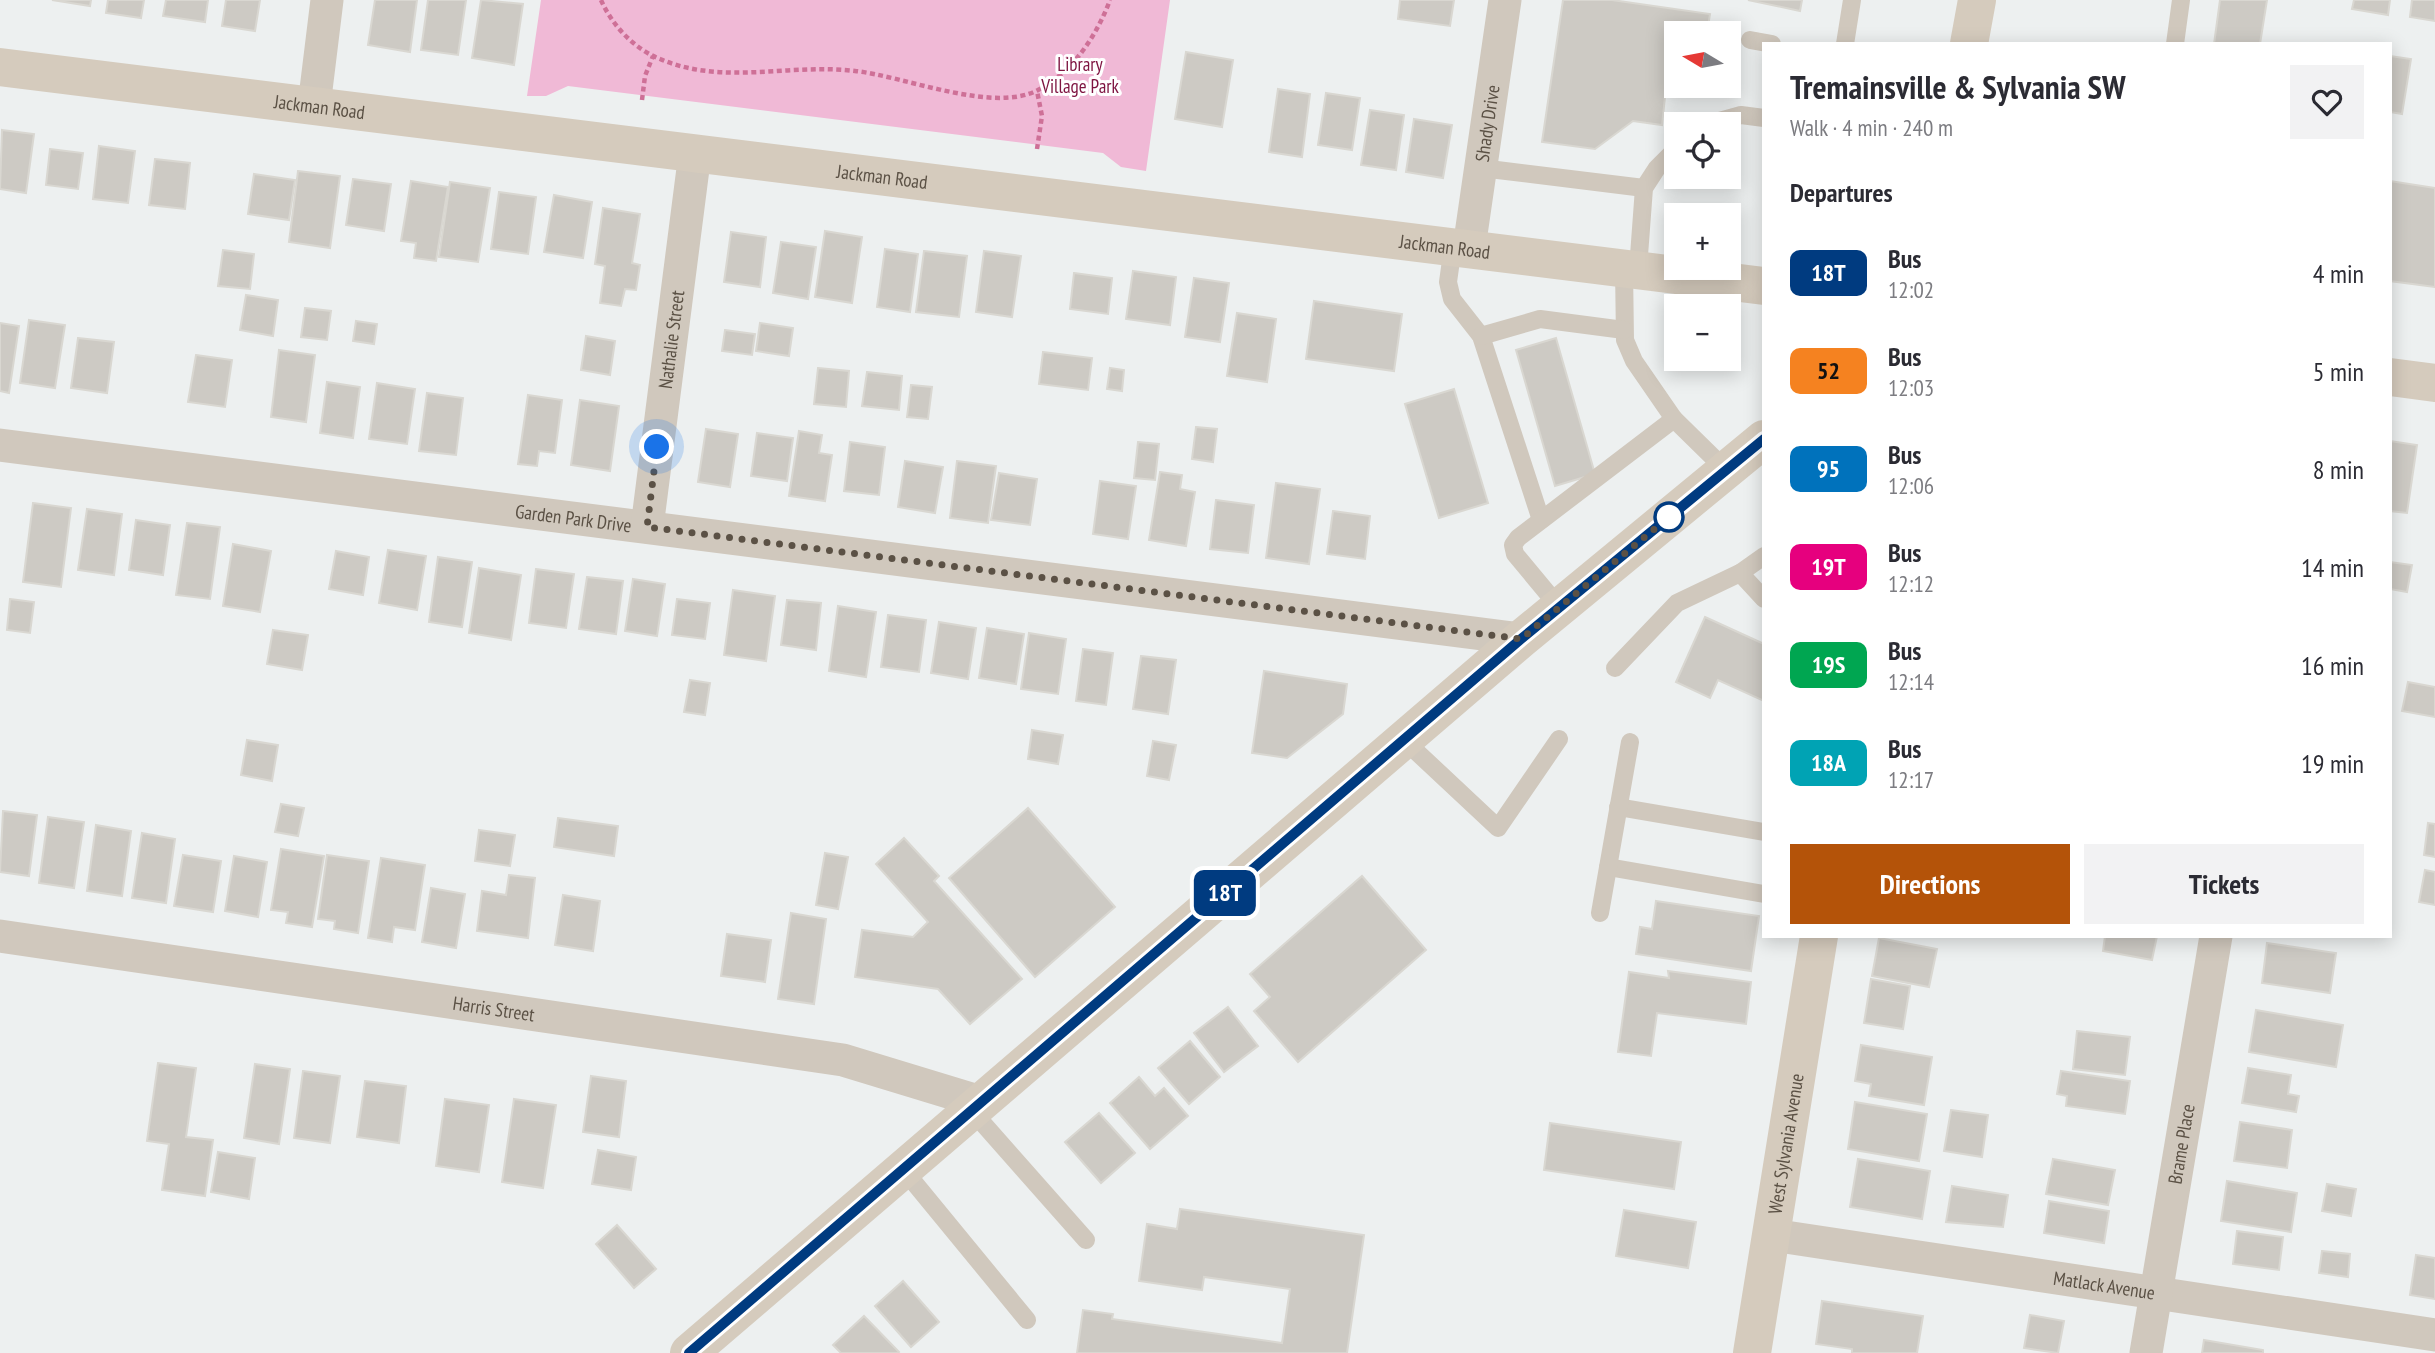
<!DOCTYPE html>
<html lang="en">
<head>
<meta charset="utf-8">
<style>
	body { margin:0; font-family:"PT Sans Narrow",sans-serif; background:#f2f2f3; color:#2b2b33; height:100vh; display:flex; flex-direction:column; font-size:26px; white-space:nowrap }
	* { box-sizing:border-box; margin:0 }
	p { font-size:23px; color:#7c7c81 }
	.icon { flex:none; width:38px; height:38px; fill:none; stroke:currentColor; stroke-width:2; stroke-linecap:round; stroke-linejoin:round }
	.map { position:relative; flex:1; overflow:hidden }
	.side { position:absolute; left:1762px; top:42px; width:630px; height:896px; display:flex; flex-direction:column; background:#fff; border-radius:0px; box-shadow:0 4px 18px #0003 }
	.side>* { flex:none }
	.badge { padding:0 14px; border-radius:10px; font-size:24px; line-height:46px }
	.needle { width:46px; rotate:280deg }
	.buttons { position:absolute; left:1664px; top:21px; display:grid; gap:14px }
	.buttons a { display:grid; place-items:center; width:77px; height:77px; border-radius:0px; background:#fff; box-shadow:0 4px 18px #0003; font-size:35px }
	.you { position:absolute; width:35px; height:35px; margin:-18px; border:5px solid #fff; border-radius:50%; background:#1a73e8; box-shadow:0 0 0 10px #1a73e833 }
	.map>.badge { position:absolute; translate:-50% -50%; box-shadow:0 0 0 4px #fff }
	h2 { padding:0 28px; font-size:26px; line-height:63px }
	.round { display:grid; place-items:center; flex:none; width:74px; height:74px; border-radius:0px; background:#f2f2f3 }
	.headline { display:flex; align-items:center; justify-content:space-between; height:119px; padding:0 28px }
	h1 { font-size:33px; font-weight:700; line-height:52px }
	.cta { display:flex; gap:14px; margin-top:auto; padding:14px 28px }
	.cta a { flex:1; height:80px; border-radius:0px; background:#b45309; color:#fff; font-size:28px; font-weight:700; line-height:80px; text-align:center }
	.cta a+a { background:#f2f2f3; color:#2b2b33 }
	ul { padding:0; list-style:none }
	li { display:flex; align-items:center; gap:21px; height:98px; padding:0 28px }
	li div { flex:1 }
	li b { display:block; font-size:26px }
	li em { font-style:normal }
	li .badge { min-width:77px; font-weight:700; text-align:center }
	.map>svg:first-child { display:block }
</style>
</head>
<body>
<div class="map">
<svg width="2435" height="1353" viewBox="0 0 2435 1353">
	<rect width="100%" height="100%" fill="#edf0f0"/>
	<!-- green -->
	<polygon fill="#f0b9d6" points="541,0 1170,0 1146,171 1121,167 1103,153 568,86 546,96 527,96"/>
	<!-- building -->
	<g fill="#cdcac4" stroke="#d9d7d1" stroke-width="2">
		<polygon points="52,0 91,0 90,6"/>
		<polygon points="108,0 144,0 141,18 106,13"/>
		<polygon points="166,0 208,0 205,22 163,16"/>
		<polygon points="226,0 260,0 255,31 222,26"/>
		<polygon points="375,0 417,0 410,52 368,45"/>
		<polygon points="428,0 466,0 458,55 421,50"/>
		<polygon points="481,0 523,4 514,65 472,58"/>
		<polygon points="1400,0 1454,0 1450,26 1398,19"/>
		<polygon points="1563,0 1612,0 1710,14 1707,33 1676,33 1676,86 1681,86 1665,97 1662,125 1633,121 1595,149 1542,142"/>
		<polygon points="1748,0 1802,0 1800,11"/>
		<polygon points="2220,0 2267,0 2260,44 2214,44"/>
		<polygon points="2354,0 2390,0 2388,15 2352,9"/>
		<polygon points="2412,0 2435,0 2435,21 2410,17"/>
		<polygon points="1186,52 1233,60 1222,127 1175,119"/>
		<polygon points="2390,56 2411,59 2402,114 2390,112"/>
		<polygon points="1278,89 1310,94 1302,157 1269,152"/>
		<polygon points="1326,93 1360,98 1352,150 1318,145"/>
		<polygon points="1370,110 1404,115 1396,170 1361,165"/>
		<polygon points="1414,119 1452,125 1443,178 1406,172"/>
		<polygon points="2,130 34,134 26,193 0,189"/>
		<polygon points="99,146 135,151 128,203 93,199"/>
		<polygon points="50,149 83,153 78,189 46,185"/>
		<polygon points="155,159 190,163 185,209 149,205"/>
		<polygon points="298,171 340,176 330,248 289,242"/>
		<polygon points="254,174 295,180 289,220 248,214"/>
		<polygon points="353,179 391,184 384,231 346,225"/>
		<polygon points="411,181 448,187 436,261 414,258 416,243 401,241"/>
		<polygon points="2390,181 2435,188 2435,287 2390,281"/>
		<polygon points="450,182 490,188 478,262 439,257"/>
		<polygon points="499,192 536,197 528,254 491,249"/>
		<polygon points="554,195 592,202 583,258 544,252"/>
		<polygon points="603,208 640,214 632,263 640,265 636,290 625,289 621,306 600,303 605,266 595,264"/>
		<polygon points="825,231 862,237 852,303 815,297"/>
		<polygon points="731,232 766,237 760,287 724,282"/>
		<polygon points="781,242 816,247 808,299 773,293"/>
		<polygon points="885,249 918,254 910,312 877,307"/>
		<polygon points="223,250 254,254 250,289 218,286"/>
		<polygon points="924,251 967,256 959,317 916,312"/>
		<polygon points="984,251 1021,256 1012,317 976,312"/>
		<polygon points="1133,271 1176,277 1170,325 1126,319"/>
		<polygon points="1074,273 1112,278 1108,314 1070,309"/>
		<polygon points="1194,278 1229,283 1220,342 1185,337"/>
		<polygon points="246,295 278,300 273,336 240,330"/>
		<polygon points="1314,301 1402,314 1394,371 1306,359"/>
		<polygon points="305,308 331,311 327,340 301,337"/>
		<polygon points="1237,313 1276,319 1267,382 1227,376"/>
		<polygon points="29,320 65,325 55,388 20,383"/>
		<polygon points="356,321 377,324 374,344 353,341"/>
		<polygon points="0,323 19,326 9,393 0,391"/>
		<polygon points="760,323 793,328 789,356 756,351"/>
		<polygon points="725,330 755,334 752,355 722,351"/>
		<polygon points="586,336 615,341 610,375 581,370"/>
		<polygon points="78,338 114,342 107,393 71,388"/>
		<polygon points="1556,338 1595,474 1555,486 1516,350"/>
		<polygon points="279,350 315,355 306,422 271,417"/>
		<polygon points="1043,352 1092,358 1088,390 1039,384"/>
		<polygon points="196,355 232,360 225,407 188,402"/>
		<polygon points="818,368 849,371 846,407 814,404"/>
		<polygon points="1110,368 1124,370 1122,391 1107,389"/>
		<polygon points="867,372 902,376 899,410 862,406"/>
		<polygon points="327,382 360,387 353,438 320,433"/>
		<polygon points="377,383 415,389 407,444 369,439"/>
		<polygon points="911,385 932,387 928,419 907,417"/>
		<polygon points="1454,389 1488,503 1439,518 1405,404"/>
		<polygon points="427,393 463,398 456,455 419,451"/>
		<polygon points="528,395 562,400 555,453 539,451 537,466 518,464"/>
		<polygon points="580,400 619,406 610,471 571,465"/>
		<polygon points="1196,427 1217,429 1213,462 1192,459"/>
		<polygon points="706,429 738,434 730,487 698,482"/>
		<polygon points="799,431 822,435 819,453 832,455 825,501 789,496"/>
		<polygon points="757,433 793,438 787,481 751,476"/>
		<polygon points="2390,441 2417,445 2407,513 2390,511"/>
		<polygon points="850,442 885,447 879,495 844,491"/>
		<polygon points="1138,442 1159,444 1155,480 1134,478"/>
		<polygon points="905,461 943,467 935,513 898,507"/>
		<polygon points="957,461 996,466 988,523 950,518"/>
		<polygon points="1160,472 1182,475 1180,489 1195,492 1186,546 1149,540"/>
		<polygon points="999,473 1037,479 1030,525 991,520"/>
		<polygon points="1100,481 1136,486 1128,539 1093,534"/>
		<polygon points="1276,483 1320,489 1309,564 1266,558"/>
		<polygon points="1216,500 1254,505 1248,553 1210,549"/>
		<polygon points="33,503 71,508 61,587 23,582"/>
		<polygon points="87,509 122,514 114,575 78,570"/>
		<polygon points="1333,511 1370,516 1365,559 1327,554"/>
		<polygon points="136,520 170,525 163,575 129,570"/>
		<polygon points="187,523 220,527 210,599 176,595"/>
		<polygon points="233,544 271,551 260,612 223,606"/>
		<polygon points="388,550 426,556 417,610 379,603"/>
		<polygon points="336,551 369,557 363,595 329,589"/>
		<polygon points="438,557 472,562 462,627 429,622"/>
		<polygon points="2390,562 2412,565 2407,592 2390,589"/>
		<polygon points="479,568 521,575 511,640 469,633"/>
		<polygon points="536,569 574,574 566,628 529,623"/>
		<polygon points="587,577 623,581 616,634 579,629"/>
		<polygon points="633,579 665,584 657,636 625,631"/>
		<polygon points="733,590 775,596 766,661 724,655"/>
		<polygon points="10,599 34,602 30,633 7,630"/>
		<polygon points="677,599 710,603 705,639 672,635"/>
		<polygon points="787,600 821,603 816,650 781,645"/>
		<polygon points="838,606 876,612 866,677 829,671"/>
		<polygon points="888,615 926,620 919,672 881,667"/>
		<polygon points="1705,617 1764,644 1764,701 1718,680 1710,698 1676,682"/>
		<polygon points="939,622 976,628 968,679 931,673"/>
		<polygon points="987,628 1024,634 1016,684 979,678"/>
		<polygon points="273,630 308,635 302,670 267,664"/>
		<polygon points="1029,633 1066,639 1058,694 1021,689"/>
		<polygon points="1083,649 1113,653 1106,705 1076,701"/>
		<polygon points="1141,656 1176,660 1168,714 1133,709"/>
		<polygon points="1264,671 1347,684 1343,714 1287,758 1252,753"/>
		<polygon points="690,680 710,683 705,715 684,712"/>
		<polygon points="2408,682 2435,687 2435,717 2402,711"/>
		<polygon points="1032,730 1063,735 1058,764 1028,759"/>
		<polygon points="247,740 278,745 272,781 241,775"/>
		<polygon points="1153,741 1176,745 1169,780 1147,776"/>
		<polygon points="281,804 304,808 298,836 275,832"/>
		<polygon points="1028,808 1115,907 1035,977 949,878"/>
		<polygon points="3,811 37,815 29,876 0,872"/>
		<polygon points="48,817 84,822 74,888 39,883"/>
		<polygon points="558,818 618,826 614,856 554,847"/>
		<polygon points="2428,823 2435,824 2435,857 2424,855"/>
		<polygon points="96,825 131,831 122,896 87,891"/>
		<polygon points="479,830 515,835 510,866 475,861"/>
		<polygon points="142,833 175,839 166,903 132,898"/>
		<polygon points="904,838 939,876 934,881 1022,979 970,1024 938,989 855,977 862,930 913,937 928,922 876,864"/>
		<polygon points="281,849 324,856 312,927 286,923 288,912 271,910"/>
		<polygon points="825,853 848,857 838,909 816,905"/>
		<polygon points="183,855 221,861 213,912 174,906"/>
		<polygon points="327,855 369,861 358,933 334,929 335,921 318,919"/>
		<polygon points="234,856 267,862 258,917 225,911"/>
		<polygon points="381,858 425,865 415,930 394,927 392,942 368,938"/>
		<polygon points="2425,870 2435,872 2435,905 2419,902"/>
		<polygon points="509,875 535,878 528,938 477,931 482,891 506,895"/>
		<polygon points="1362,876 1426,950 1298,1062 1254,1011 1270,997 1250,974"/>
		<polygon points="431,888 465,894 456,948 422,942"/>
		<polygon points="563,895 600,901 593,951 555,945"/>
		<polygon points="1656,901 1759,916 1751,971 1636,954 1640,927 1652,929"/>
		<polygon points="791,913 826,919 814,1004 778,999"/>
		<polygon points="727,934 771,940 765,982 721,976"/>
		<polygon points="2105,936 2157,936 2152,960 2103,951"/>
		<polygon points="1879,938 1937,949 1929,987 1872,976"/>
		<polygon points="2267,943 2336,953 2330,993 2262,983"/>
		<polygon points="1668,971 1751,982 1746,1024 1657,1013 1651,1056 1618,1052 1629,972 1669,978"/>
		<polygon points="1871,979 1910,986 1903,1029 1864,1023"/>
		<polygon points="1228,1007 1258,1046 1224,1072 1194,1033"/>
		<polygon points="2256,1010 2343,1025 2336,1067 2249,1052"/>
		<polygon points="2077,1031 2130,1037 2125,1075 2073,1069"/>
		<polygon points="1190,1041 1220,1077 1189,1104 1158,1068"/>
		<polygon points="1861,1045 1932,1057 1924,1105 1869,1096 1871,1084 1855,1081"/>
		<polygon points="158,1063 196,1068 186,1137 213,1140 205,1196 162,1190 169,1144 147,1141"/>
		<polygon points="255,1064 290,1069 279,1144 244,1138"/>
		<polygon points="2248,1068 2291,1075 2288,1094 2299,1096 2296,1112 2242,1103"/>
		<polygon points="303,1071 340,1076 330,1143 294,1138"/>
		<polygon points="2061,1071 2130,1081 2125,1114 2066,1106 2067,1096 2057,1094"/>
		<polygon points="591,1076 626,1081 619,1137 583,1132"/>
		<polygon points="1139,1077 1155,1096 1164,1088 1188,1116 1150,1149 1110,1103"/>
		<polygon points="365,1081 406,1086 399,1143 357,1137"/>
		<polygon points="445,1099 489,1105 479,1172 436,1166"/>
		<polygon points="514,1099 556,1105 543,1188 502,1182"/>
		<polygon points="1855,1102 1927,1114 1919,1161 1848,1149"/>
		<polygon points="1951,1110 1988,1115 1982,1157 1944,1151"/>
		<polygon points="1099,1113 1135,1153 1101,1183 1065,1142"/>
		<polygon points="2240,1122 2292,1130 2287,1168 2234,1161"/>
		<polygon points="1550,1123 1681,1142 1674,1189 1544,1170"/>
		<polygon points="598,1150 636,1157 631,1190 592,1184"/>
		<polygon points="218,1152 255,1158 249,1199 211,1192"/>
		<polygon points="1858,1159 1930,1171 1922,1219 1850,1207"/>
		<polygon points="2053,1159 2115,1170 2108,1205 2046,1194"/>
		<polygon points="2227,1181 2297,1193 2291,1232 2221,1221"/>
		<polygon points="2327,1184 2356,1189 2351,1216 2322,1211"/>
		<polygon points="1952,1186 2008,1195 2003,1227 1946,1222"/>
		<polygon points="2049,1201 2109,1211 2104,1243 2044,1233"/>
		<polygon points="1180,1209 1364,1235 1347,1353 1077,1353 1083,1310 1113,1314 1112,1319 1282,1343 1290,1289 1204,1277 1202,1290 1139,1281 1147,1224 1177,1229"/>
		<polygon points="1624,1210 1696,1222 1688,1268 1616,1256"/>
		<polygon points="617,1225 656,1269 634,1288 596,1244"/>
		<polygon points="2237,1231 2283,1237 2279,1270 2233,1264"/>
		<polygon points="2322,1251 2350,1254 2348,1277 2319,1273"/>
		<polygon points="2416,1255 2435,1258 2435,1299 2410,1295"/>
		<polygon points="903,1281 939,1322 911,1347 875,1306"/>
		<polygon points="1822,1301 1923,1316 1917,1353 1852,1353 1852,1349 1816,1344"/>
		<polygon points="2030,1315 2064,1321 2058,1353 2024,1348"/>
		<polygon points="864,1316 899,1352 898,1353 841,1353 833,1345"/>
		<polygon points="2204,1340 2263,1350 2263,1353 2202,1353"/>
	</g>
	<g fill="none" stroke-linecap="round" stroke-linejoin="round">
		<!-- path -->
		<g stroke="#ce7097" stroke-width="4.5" stroke-dasharray="5 3.5" stroke-linecap="butt">
			<path d="M601 0C612 25 634 49 660 59 723 86 790 63 855 71 904 76 993 114 1038 90 1073 72 1097 35 1110 0"/>
			<polyline points="642,100 645,76 653,56"/>
			<polyline points="1037,149 1042,116 1037,91"/>
		</g>
		<!-- lane -->
		<g stroke="#d0c8bd" stroke-width="18">
			<polyline points="1750,40 1772,44"/>
			<polyline points="1845,44 1852,0"/>
			<polyline points="2175,44 2181,0"/>
			<polyline points="1709,124 1741,115 1764,118"/>
			<polyline points="1481,168 1644,188"/>
			<polyline points="1453,246 1448,282 1452,299 1481,336 1541,520"/>
			<polyline points="1624,268 1625,340 1634,361 1674,419"/>
			<polyline points="1638,269 1644,188 1657,168 1676,149"/>
			<polyline points="1481,336 1540,319 1624,330"/>
			<polyline points="1764,556 1740,573 1764,599"/>
			<polyline points="1559,607 1515,554 1513,545 1518,538 1674,419 1726,470"/>
			<polyline points="1615,668 1677,603 1740,573"/>
			<polyline points="1404,740 1498,828 1559,739"/>
			<polyline points="1618,807 1764,832"/>
			<polyline points="1608,867 1764,894"/>
			<polyline points="1600,913 1630,742"/>
			<polyline points="972,1111 1086,1240"/>
			<polyline points="903,1169 1027,1320"/>
		</g>
		<!-- street -->
		<g stroke="#d0c8bd" stroke-width="33">
			<polyline points="314,106 327,0"/>
			<path id="s1" d="M1469 248 1505 0"/>
			<path id="s2" d="M0 445 1521 639"/>
			<path id="s3" d="M647 527 695 153"/>
			<path id="s4" d="M0 936 843 1060 981 1102"/>
			<path id="s5" d="M1772 1235 2435 1335"/>
			<path id="s6" d="M2146 1353 2216 936"/>
		</g>
		<!-- secondary -->
		<g stroke="#d5cbbd" stroke-width="38">
			<polyline points="1969,44 1977,0"/>
			<path id="s7" d="M0 67 1764 286"/>
			<polyline points="2390,377 2435,383"/>
			<polyline points="689,1353 1521,639 1764,439"/>
			<path id="s8" d="M1752 1353 1819 936"/>
		</g>
	</g>
	<g fill="none" stroke-linecap="round" stroke-linejoin="round">
		<!-- line casing -->
		<g stroke="#fff" stroke-width="16">
			<polyline id="line" points="689,1353 1521,639 1764,439"/>
		</g>
		<!-- line -->
		<use href="#line" stroke="#003b80" stroke-width="10"/>
		<!-- walk -->
		<polyline stroke="#5b5145" stroke-width="7" stroke-dasharray="0 12.6" points="657,447 647,527 1521,639 1669,517"/>
	</g>
	<!-- markers -->
	<circle fill="#fff" stroke="#003b80" stroke-width="3.5" cx="1669" cy="517" r="14"/>
	<g text-anchor="middle" dominant-baseline="central" stroke-width="6" stroke-linejoin="round" paint-order="stroke">
		<!-- park labels -->
		<g font-size="19" fill="#7e1441" stroke="#fff">
			<text x="1080" y="64">Library<tspan x="1080" dy="22">Village Park</tspan></text>
		</g>
		<!-- street labels -->
		<g font-size="19" fill="#5b5145" stroke="#fff">
			<text stroke="none"><textPath href="#s7" startOffset="322">Jackman Road</textPath></text>
			<text stroke="none"><textPath href="#s1" startOffset="126">Shady Drive</textPath></text>
			<text stroke="none"><textPath href="#s7" startOffset="889">Jackman Road</textPath></text>
			<text stroke="none"><textPath href="#s7" startOffset="1456">Jackman Road</textPath></text>
			<text stroke="none"><textPath href="#s3" startOffset="189">Nathalie Street</textPath></text>
			<text stroke="none"><textPath href="#s2" startOffset="578">Garden Park Drive</textPath></text>
			<text stroke="none"><textPath href="#s4" startOffset="499">Harris Street</textPath></text>
			<text stroke="none"><textPath href="#s8" startOffset="212">West Sylvania Avenue</textPath></text>
			<text stroke="none"><textPath href="#s6" startOffset="212">Brame Place</textPath></text>
			<text stroke="none"><textPath href="#s5" startOffset="336">Matlack Avenue</textPath></text>
		</g>
	</g>
</svg>
<div class="buttons">
<a><svg class="needle" viewBox="-14 -14 28 28"><path d="M0-13l5 13h-10z" fill="#e53935"/><path d="M0 13l5-13h-10z" fill="#7c7c81"/></svg></a>
<a><svg class="icon" aria-label="locate" viewBox="0 0 24 24"><circle cx="12" cy="12" r="6"/><path d="M12 2v4M12 18v4M2 12h4M18 12h4"/></svg></a>
<a>+</a>
<a>−</a>
</div>
<div class="you" style="left:657px;top:447px"></div>
<b class="badge" style="left:1225px;top:893px;background:#003b80;color:#fff">18T</b>
<section class="side">
<div class="headline"><div><h1>Tremainsville &amp; Sylvania SW</h1><p>Walk · 4 min · 240 m</p></div><a class="round"><svg class="icon" aria-label="heart" viewBox="0 0 24 24"><path d="M12 20l-8-8c-3-5 5-10 8-4 3-6 11-1 8 4z"/></svg></a></div>
<h2>Departures</h2>
<ul>
<li><span class="badge" style="background:#003b80;color:#fff">18T</span><div><b>Bus</b><p>12:02</p></div><em>4 min</em></li>
<li><span class="badge" style="background:#f58220;color:#111">52</span><div><b>Bus</b><p>12:03</p></div><em>5 min</em></li>
<li><span class="badge" style="background:#0072bc;color:#fff">95</span><div><b>Bus</b><p>12:06</p></div><em>8 min</em></li>
<li><span class="badge" style="background:#e6007e;color:#fff">19T</span><div><b>Bus</b><p>12:12</p></div><em>14 min</em></li>
<li><span class="badge" style="background:#00a651;color:#fff">19S</span><div><b>Bus</b><p>12:14</p></div><em>16 min</em></li>
<li><span class="badge" style="background:#00a3b4;color:#fff">18A</span><div><b>Bus</b><p>12:17</p></div><em>19 min</em></li>
</ul>
<div class="cta"><a>Directions</a><a>Tickets</a></div>
</section>
</div>
</body>
</html>
